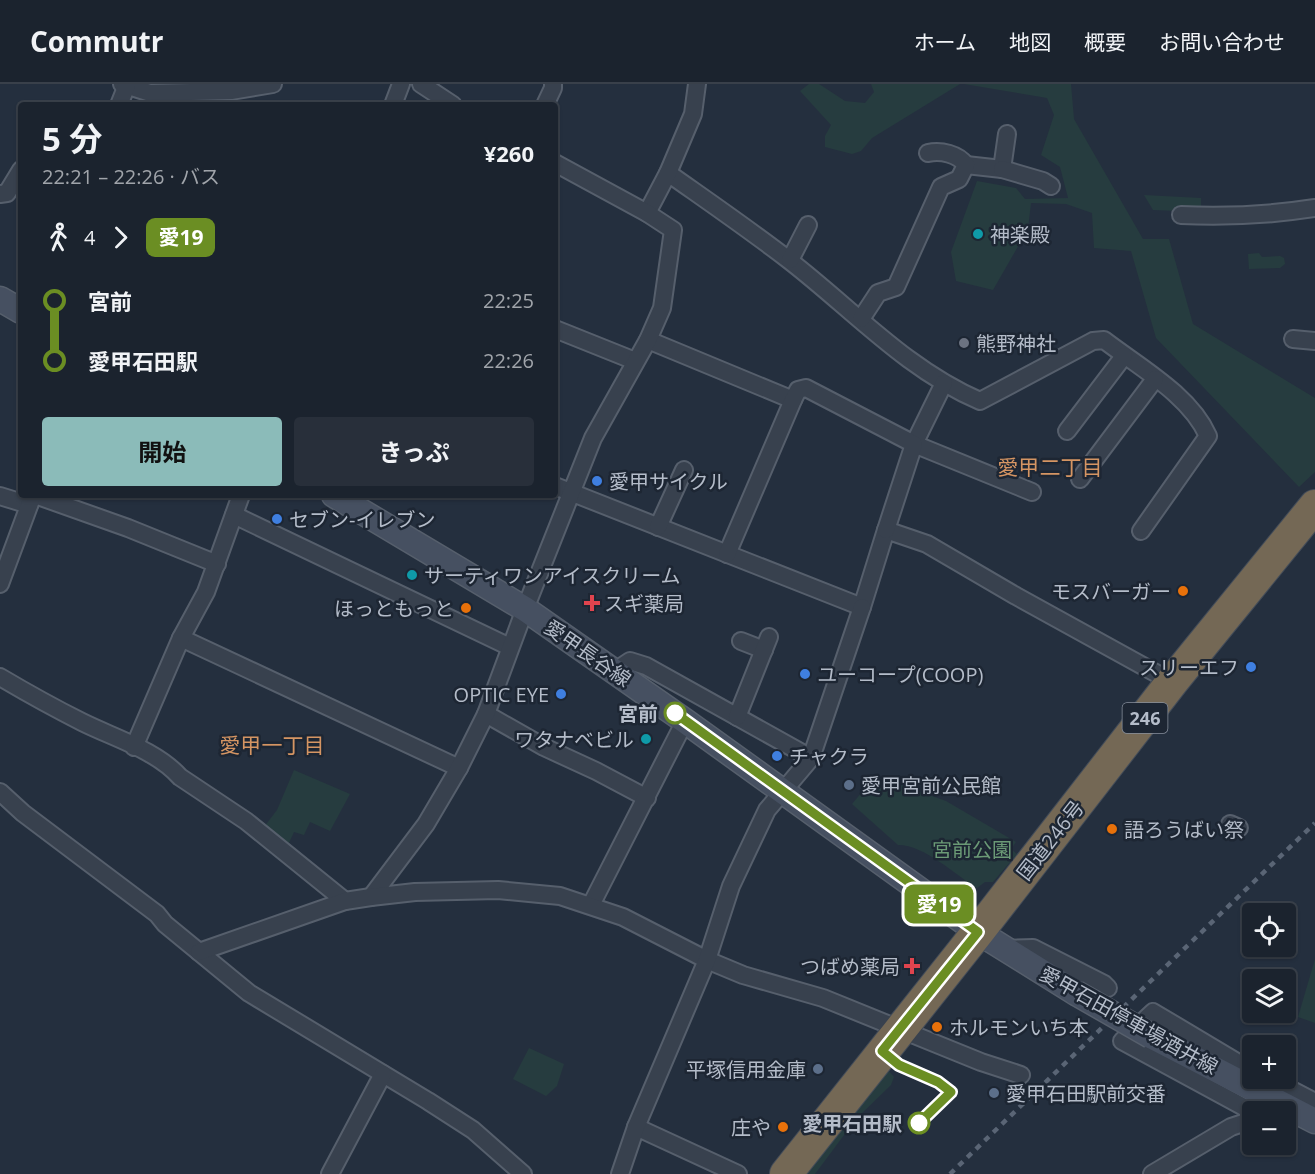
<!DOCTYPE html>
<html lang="ja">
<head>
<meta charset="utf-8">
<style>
	body { margin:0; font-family:"Open Sans","Noto Sans JP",sans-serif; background:#282f3a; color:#f1f3f6; height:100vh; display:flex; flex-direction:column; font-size:22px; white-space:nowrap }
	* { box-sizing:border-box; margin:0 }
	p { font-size:20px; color:#a0a4aa }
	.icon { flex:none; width:33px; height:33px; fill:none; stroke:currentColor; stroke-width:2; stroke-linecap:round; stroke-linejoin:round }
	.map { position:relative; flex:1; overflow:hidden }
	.details { position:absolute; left:18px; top:18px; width:540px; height:396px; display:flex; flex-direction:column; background:#1b232e; border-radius:6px; box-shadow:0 2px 4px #0004,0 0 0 2px #39404a }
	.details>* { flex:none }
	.badge { padding:0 12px; border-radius:9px; font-size:21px; line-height:39px }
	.tools { position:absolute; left:1242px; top:819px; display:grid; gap:12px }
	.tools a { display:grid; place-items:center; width:54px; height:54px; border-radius:6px; background:#1b232e; box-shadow:0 2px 4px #0004,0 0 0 2px #39404a; font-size:30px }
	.map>.badge { position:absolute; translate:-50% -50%; box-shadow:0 0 0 3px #fff }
	.legs { display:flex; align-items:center; gap:9px; height:66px; padding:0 24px; font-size:20px }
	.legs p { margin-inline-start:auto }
	.summary { display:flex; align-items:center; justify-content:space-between; height:102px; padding:0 24px }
	h1 { font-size:33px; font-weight:700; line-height:45px }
	.button { display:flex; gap:12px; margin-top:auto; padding:12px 24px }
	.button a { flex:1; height:69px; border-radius:6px; background:#8bbbb9; color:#111; font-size:24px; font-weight:700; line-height:69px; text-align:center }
	.button a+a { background:#282f3a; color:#f1f3f6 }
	ul { padding:0 24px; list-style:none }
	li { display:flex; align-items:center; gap:21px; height:60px; font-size:22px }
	li i { display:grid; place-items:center; width:9px; height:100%; margin:0 8px; background:currentColor }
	li i::after { content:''; width:15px; height:15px; margin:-8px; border:4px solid; border-radius:50%; background:#1b232e }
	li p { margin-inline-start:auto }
	li:first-child i { background:linear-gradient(#0000 50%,currentColor 0) }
	li:last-child i { background:linear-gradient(currentColor 50%,#0000 0) }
	header { display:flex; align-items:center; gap:36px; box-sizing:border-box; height:84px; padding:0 30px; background:#1b232e; border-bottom:2px solid #39404a }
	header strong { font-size:28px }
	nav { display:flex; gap:33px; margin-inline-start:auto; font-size:21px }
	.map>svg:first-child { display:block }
</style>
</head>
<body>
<header>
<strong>Commutr</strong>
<nav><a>ホーム</a><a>地図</a><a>概要</a><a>お問い合わせ</a></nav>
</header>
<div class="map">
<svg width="1315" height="1090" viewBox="0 0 1315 1090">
	<rect width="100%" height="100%" fill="#242f3e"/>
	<!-- green -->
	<g fill="#263c3f">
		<polygon points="809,0 819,0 845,17 865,19 874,8 871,0 960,0 872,54 861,67 852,70 825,63 825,52 831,41 800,7"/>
		<polygon points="964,0 1071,0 1074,35 1143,155 1169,155 1193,240 1315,314 1315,388 1299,403 1156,254 1131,167 1094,164 1092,129 1066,120 1031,119 1028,145 993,206 956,197 951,168 977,97 1016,104 1025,115 1068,114 1060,83 1041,71 1054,31 1047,14"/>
		<polygon points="1144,111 1201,114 1201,128 1153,126"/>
		<polygon points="1259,169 1262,173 1280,172 1284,174 1285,180 1280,184 1249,185 1248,170"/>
		<polygon points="294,686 350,710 330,747 310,738 304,751 294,748 288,761 264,743 277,726"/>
		<path d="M879 693 946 717 1016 758 1011 765 1017 770 993 798H985L977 804C955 791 925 761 898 761L852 720 868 701Z"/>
		<polygon points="1315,875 1315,939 1298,933"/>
		<polygon points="529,964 564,980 557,1002 546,1012 513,995"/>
		<polygon points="888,986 894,993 891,1001 856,1035 815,1090 800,1090"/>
	</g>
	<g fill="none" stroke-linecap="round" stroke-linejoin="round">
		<!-- street casing -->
		<g stroke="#565f6c" stroke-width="20">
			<g id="street">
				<polyline points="122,0 150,9 231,7 273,0"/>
				<polyline points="421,0 453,21"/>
				<polyline points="119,21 127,1"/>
				<polyline points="393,21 401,0"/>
				<polyline points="545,21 553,4 553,0"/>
				<polyline points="966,81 1002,85 1007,50"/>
				<polyline points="1002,85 1043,97 1051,102"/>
				<path d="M668 89C709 118 750 146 790 177 852 225 907 286 980 317L1093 257 1104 256C1139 283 1190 311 1208 352L1141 447"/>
				<polyline points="0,110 7,109 21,86"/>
				<polyline points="647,129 668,89 693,30 697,0"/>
				<path d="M1181 131C1226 133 1270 131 1315 124"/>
				<polyline points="790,176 808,141"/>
				<path d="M861 235 878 209 896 203 941 103 959 95 966 81C958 70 941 66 928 69"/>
				<polyline points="555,245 635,277"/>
				<polyline points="1293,255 1315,257"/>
				<polyline points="648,256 793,316"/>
				<polyline points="944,299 914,360 1032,408"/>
				<polyline points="1067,347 1124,272"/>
				<polyline points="1080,395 1155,295"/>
				<polyline points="555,402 862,523 886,446 927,460 1016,512 1172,598"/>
				<polyline points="35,411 128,444 217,480"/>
				<polyline points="0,412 29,421"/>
				<polyline points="234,431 510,563"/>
				<polyline points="658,443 684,386"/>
				<polyline points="727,470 793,316 798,306 806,304 914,360 886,446"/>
				<polyline points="0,500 33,411"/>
				<polyline points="181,554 459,684"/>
				<polyline points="741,557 764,566"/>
				<polyline points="618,589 624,581 630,577 646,582 811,674"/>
				<path d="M0 593C27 609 54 624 82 638 114 654 156 666 180 693L246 737 345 817"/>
				<polyline points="486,630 544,663 596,687 647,714"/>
				<polyline points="737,633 769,553"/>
				<polyline points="134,663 181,554 206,508 241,411"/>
				<polyline points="0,708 23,729 157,830 165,840 249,909 428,1017 473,1046 523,1090"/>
				<polyline points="1230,740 1239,744"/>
				<polyline points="371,813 426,740 459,684 486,630 525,525 593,354 648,256 662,224 673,146 647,129 555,79"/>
				<polyline points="591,821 685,637"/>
				<polyline points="1006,865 1033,864 1104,900 1108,904"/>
				<polyline points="199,868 345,817 371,813 415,808 498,806 560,812 623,833 707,876 743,891 823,914 981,978 1021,991"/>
				<polyline points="1252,987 1153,928 1122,957 1253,1028"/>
				<polyline points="1269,994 1313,1017 1315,1023"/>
				<polyline points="636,1043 738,1090"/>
				<polyline points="330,1090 383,990"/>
				<polyline points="620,1090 636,1043 707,876 731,802 767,726 811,674 862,523"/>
				<polyline points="1152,1090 1231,1043 1252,1036"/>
			</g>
		</g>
		<!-- secondary casing -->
		<g stroke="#565f6c" stroke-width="27">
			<g id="secondary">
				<polyline points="0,215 21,227"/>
				<polyline points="334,411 525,525 685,637 978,848 1076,909"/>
				<polyline points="1151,952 1315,1037"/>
			</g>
		</g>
		<!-- highway casing -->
		<g stroke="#434c59" stroke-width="34">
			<polyline id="highway" points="786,1090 978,848 1172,598 1315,422"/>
		</g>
		<!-- street -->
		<use href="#street" stroke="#38414e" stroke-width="16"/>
		<!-- secondary -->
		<use href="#secondary" stroke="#465061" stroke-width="24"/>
		<!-- highway -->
		<use href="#highway" stroke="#746855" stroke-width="32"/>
		<!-- rail -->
		<polyline stroke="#5a6575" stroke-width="4.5" stroke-dasharray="6 6" stroke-linecap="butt" points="950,1090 1315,739"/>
		<!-- secondary-bridge casing -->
		<g stroke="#565f6c" stroke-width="27" stroke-linecap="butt">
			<polyline id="secondary-bridge" points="1076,909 1151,952"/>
		</g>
		<!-- secondary-bridge -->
		<use href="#secondary-bridge" stroke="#465061" stroke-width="24"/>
	</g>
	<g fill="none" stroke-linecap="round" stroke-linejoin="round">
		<!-- line-1 casing -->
		<g stroke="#fff" stroke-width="14">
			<polyline id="line-1" points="675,629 978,848 882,967 899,981 938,998 951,1008 919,1039"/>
		</g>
		<!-- line-1 -->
		<use href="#line-1" stroke="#6b8e23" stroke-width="9"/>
	</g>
	<!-- markers -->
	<g fill="#0f9aa8" stroke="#1d2633" stroke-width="2">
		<circle cx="978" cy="150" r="6"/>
		<circle cx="412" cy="491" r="6"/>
		<circle cx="646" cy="655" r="6"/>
	</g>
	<circle fill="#6b7280" stroke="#1d2633" stroke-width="2" cx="964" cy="259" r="6"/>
	<g fill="#3f7fe0" stroke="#1d2633" stroke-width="2">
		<circle cx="597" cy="397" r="6"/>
		<circle cx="277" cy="435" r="6"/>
		<circle cx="1251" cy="583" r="6"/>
		<circle cx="805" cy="590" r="6"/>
		<circle cx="561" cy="610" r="6"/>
		<circle cx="777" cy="672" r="6"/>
	</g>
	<g fill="#e8710a" stroke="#1d2633" stroke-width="2">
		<circle cx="1183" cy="507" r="6"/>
		<circle cx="466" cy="524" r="6"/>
		<circle cx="1112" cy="745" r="6"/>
		<circle cx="937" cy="943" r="6"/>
		<circle cx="783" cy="1043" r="6"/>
	</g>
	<g fill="#e0444e" stroke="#1d2633" stroke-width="2">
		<path d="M589 510h6v6h6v6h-6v6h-6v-6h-6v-6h6z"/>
		<path d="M909 873h6v6h6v6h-6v6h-6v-6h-6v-6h6z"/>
	</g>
	<g fill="#fff" stroke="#6b8e23" stroke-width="3">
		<circle cx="675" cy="629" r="10"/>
		<circle cx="919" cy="1039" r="10"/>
	</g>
	<g fill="#5c6f8a" stroke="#1d2633" stroke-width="2">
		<circle cx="849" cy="701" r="6"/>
		<circle cx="818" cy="985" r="6"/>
		<circle cx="994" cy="1009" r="6"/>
	</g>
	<g text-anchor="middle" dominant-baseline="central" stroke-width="5" stroke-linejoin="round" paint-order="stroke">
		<!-- shield labels -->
		<rect fill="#1d2633" stroke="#878f9c" stroke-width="1.5" x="1122.5" y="619" width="45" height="30" rx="4.5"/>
		<g font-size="18" font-weight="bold" fill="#b4bcc9">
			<text x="1145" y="634">246</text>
		</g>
		<!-- poi labels -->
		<g font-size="20" fill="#b4bcc9" stroke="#1d2633" text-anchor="start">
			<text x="990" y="150">神楽殿</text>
			<text x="976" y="259">熊野神社</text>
			<text x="609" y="397">愛甲サイクル</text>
			<text x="289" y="435">セブン-イレブン</text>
			<text x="424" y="491">サーティワンアイスクリーム</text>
			<text x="1171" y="507" text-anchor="end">モスバーガー</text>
			<text x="604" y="519">スギ薬局</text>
			<text x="454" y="524" text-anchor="end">ほっともっと</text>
			<text x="1239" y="583" text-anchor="end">スリーエフ</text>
			<text x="817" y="590">ユーコープ(COOP)</text>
			<text x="549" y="610" text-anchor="end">OPTIC EYE</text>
			<text x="634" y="655" text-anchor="end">ワタナベビル</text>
			<text x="789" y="672">チャクラ</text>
			<text x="861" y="701">愛甲宮前公民館</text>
			<text x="1124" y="745">語ろうばい祭</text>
			<text x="900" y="882" text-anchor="end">つばめ薬局</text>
			<text x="949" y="943">ホルモンいち本</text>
			<text x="806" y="985" text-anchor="end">平塚信用金庫</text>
			<text x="1006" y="1009">愛甲石田駅前交番</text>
			<text x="771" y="1043" text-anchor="end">庄や</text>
		</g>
		<!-- street labels -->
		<g font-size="20" fill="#b4bcc9" stroke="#1d2633">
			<text transform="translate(588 569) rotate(35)">愛甲長谷線</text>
			<text transform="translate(1050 756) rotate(-52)">国道246号</text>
			<text transform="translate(1129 936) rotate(29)">愛甲石田停車場酒井線</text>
		</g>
		<!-- stop labels -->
		<g font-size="20" font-weight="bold" fill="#b4bcc9" stroke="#1d2633" text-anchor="end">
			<text x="658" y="629">宮前</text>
			<text x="902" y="1039">愛甲石田駅</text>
		</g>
		<!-- park labels -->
		<g font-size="20" fill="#6b9a76" stroke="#1d2633">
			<text x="972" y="765">宮前公園</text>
		</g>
		<!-- neighbourhood labels -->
		<g font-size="21" fill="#d59563" stroke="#1d2633">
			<text x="1050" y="383">愛甲二丁目</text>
			<text x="272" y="661">愛甲一丁目</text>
		</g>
	</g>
</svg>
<div class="tools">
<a><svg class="icon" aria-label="locate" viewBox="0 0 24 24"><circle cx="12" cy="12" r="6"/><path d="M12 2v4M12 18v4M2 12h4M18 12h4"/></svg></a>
<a><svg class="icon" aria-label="layers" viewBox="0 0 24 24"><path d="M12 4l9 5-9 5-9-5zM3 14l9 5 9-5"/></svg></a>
<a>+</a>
<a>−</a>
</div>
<b class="badge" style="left:939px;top:820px;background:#6b8e23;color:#fff">愛19</b>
<section class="details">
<div class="summary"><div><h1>5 分</h1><p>22:21 – 22:26 · バス</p></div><b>¥260</b></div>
<div class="legs"><svg class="icon" aria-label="walk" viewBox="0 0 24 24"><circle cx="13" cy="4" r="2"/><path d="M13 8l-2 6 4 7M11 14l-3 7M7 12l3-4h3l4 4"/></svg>4<svg class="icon" aria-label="forward" viewBox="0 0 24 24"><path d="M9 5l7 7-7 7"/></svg><b class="badge" style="background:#6b8e23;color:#fff">愛19</b></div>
<ul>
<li><i style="color:#6b8e23"></i><b>宮前</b><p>22:25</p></li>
<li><i style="color:#6b8e23"></i><b>愛甲石田駅</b><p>22:26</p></li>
</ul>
<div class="button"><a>開始</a><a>きっぷ</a></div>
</section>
</div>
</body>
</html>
